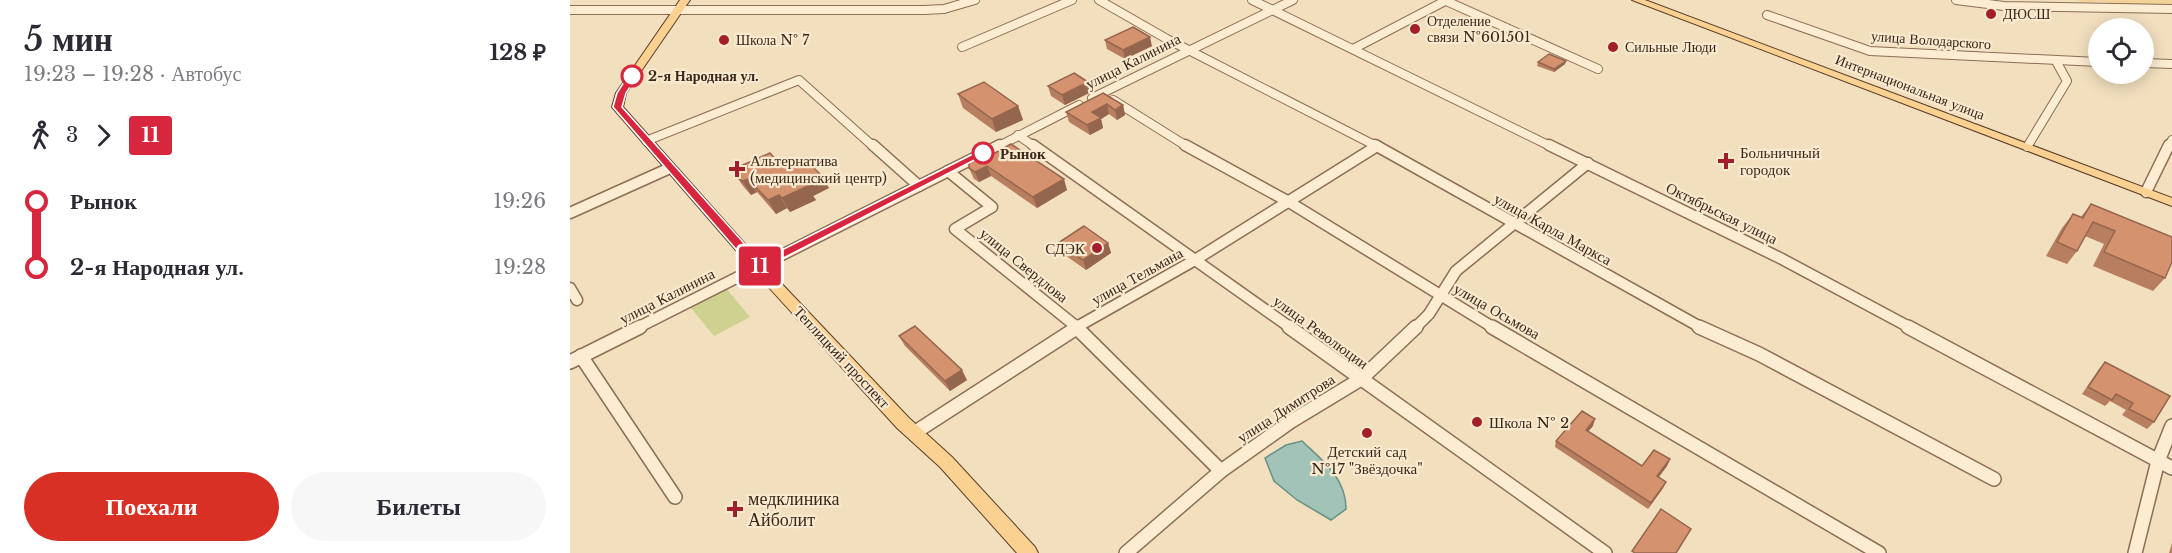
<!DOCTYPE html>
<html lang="ru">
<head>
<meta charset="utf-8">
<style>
	body { margin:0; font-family:"Libre Baskerville",serif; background:#f7f7f7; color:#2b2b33; height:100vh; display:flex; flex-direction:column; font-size:22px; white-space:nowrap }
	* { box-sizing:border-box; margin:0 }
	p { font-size:20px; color:#7c7c81 }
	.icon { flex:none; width:33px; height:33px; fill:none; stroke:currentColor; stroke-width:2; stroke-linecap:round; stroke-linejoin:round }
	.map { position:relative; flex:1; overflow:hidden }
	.side { display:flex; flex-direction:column; background:#fff; width:570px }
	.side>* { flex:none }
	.badge { padding:0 12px; border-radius:4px; font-size:21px; line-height:39px }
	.controls { position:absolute; left:1518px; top:18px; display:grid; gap:12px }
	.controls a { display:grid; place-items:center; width:66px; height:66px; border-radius:50%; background:#fff; box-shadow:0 3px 15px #0003; font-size:30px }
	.map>.badge { position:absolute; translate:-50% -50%; box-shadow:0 0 0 3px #fff }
	.legs { display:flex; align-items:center; gap:9px; height:66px; padding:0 24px; font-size:20px }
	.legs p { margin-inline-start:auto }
	.headline { display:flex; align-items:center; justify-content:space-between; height:102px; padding:0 24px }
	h1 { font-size:33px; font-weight:600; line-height:45px }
	.primary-button { display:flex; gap:12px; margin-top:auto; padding:12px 24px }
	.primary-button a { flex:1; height:69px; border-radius:36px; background:#d93025; color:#fff; font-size:24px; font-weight:600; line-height:69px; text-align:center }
	.primary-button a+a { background:#f7f7f7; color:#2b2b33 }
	ul { padding:0 24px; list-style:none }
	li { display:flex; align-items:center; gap:21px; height:66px; font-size:22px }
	li i { display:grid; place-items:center; width:9px; height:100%; margin:0 8px; background:currentColor }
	li i::after { content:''; width:15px; height:15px; margin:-8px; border:4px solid; border-radius:50%; background:#fff }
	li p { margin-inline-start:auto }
	li:first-child i { background:linear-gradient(#0000 50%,currentColor 0) }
	li:last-child i { background:linear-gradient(currentColor 50%,#0000 0) }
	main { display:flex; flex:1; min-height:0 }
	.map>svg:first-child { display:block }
</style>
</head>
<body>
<main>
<section class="side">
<div class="headline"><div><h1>5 мин</h1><p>19:23 – 19:28 · Автобус</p></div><b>128 ₽</b></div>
<div class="legs"><svg class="icon" aria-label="walk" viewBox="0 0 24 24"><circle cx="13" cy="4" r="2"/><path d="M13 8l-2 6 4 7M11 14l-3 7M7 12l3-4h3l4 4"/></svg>3<svg class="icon" aria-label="forward" viewBox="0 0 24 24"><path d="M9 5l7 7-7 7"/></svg><b class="badge" style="background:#d7263d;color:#fff">11</b></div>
<ul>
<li><i style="color:#d7263d"></i><b>Рынок</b><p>19:26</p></li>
<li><i style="color:#d7263d"></i><b>2-я Народная ул.</b><p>19:28</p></li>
</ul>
<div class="primary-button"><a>Поехали</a><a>Билеты</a></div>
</section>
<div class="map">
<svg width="1602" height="553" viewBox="0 0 1602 553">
	<rect width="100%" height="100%" fill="#f2dfbe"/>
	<!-- green -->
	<polygon fill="#cfd191" points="156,288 180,317 144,336 120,307"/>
	<!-- sand -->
	<path fill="#f1d397" d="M1506 0H1602V7C1579 6 1557 6 1534 2 1524 0 1515 5 1506 0Z"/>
	<!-- water -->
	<path fill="#a2c3b7" stroke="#689284" stroke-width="1.5" d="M732 441C753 461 776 478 776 509L761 520 727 500 704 481 695 458 716 445Z"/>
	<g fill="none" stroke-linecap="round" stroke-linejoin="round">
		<!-- minor-far2 casing -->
		<g stroke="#8c6e55" stroke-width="10">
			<g id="minor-far2">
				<polyline points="529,0 597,39 808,147"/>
				<polyline points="682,0 982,147"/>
				<polyline points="874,0 1028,69"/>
				<polyline points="1386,0 1434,6 1602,9"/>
				<polyline points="0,10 354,10 374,9 405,0"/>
				<polyline points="1197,15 1300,51 1528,62"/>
				<polyline points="392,47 502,0"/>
				<polyline points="783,49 877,0"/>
				<polyline points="1574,63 1602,64"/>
				<polyline points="522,98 723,0"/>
				<polyline points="543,100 618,147"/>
				<polyline points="448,135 465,147"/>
				<polyline points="76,141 229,80 304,147"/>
				<polyline points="427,147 509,105"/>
				<polyline points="1457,147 1497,81 1486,61"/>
				<polyline points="1599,147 1602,140"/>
			</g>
		</g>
		<!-- minor-far1 casing -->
		<g stroke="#8c6e55" stroke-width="13">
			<g id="minor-far1">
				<polyline points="303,145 349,186"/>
				<polyline points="463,145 721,328"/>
				<polyline points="615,145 719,202 924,328"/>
				<polyline points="805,145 1132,328"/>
				<polyline points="979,145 1210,258 1341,328"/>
				<polyline points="378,171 422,207 385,229 508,328"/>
				<polyline points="1576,192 1599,145"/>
				<polyline points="0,213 100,168"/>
				<polyline points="0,288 7,300"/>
				<polyline points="67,328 430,145"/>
				<polyline points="505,328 625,260 807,146"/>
				<polyline points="845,328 859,314 886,271 1018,163"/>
			</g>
		</g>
		<!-- minor casing -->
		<g stroke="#8c6e55" stroke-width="16">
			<g id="minor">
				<polyline points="506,327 651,471"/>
				<polyline points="719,327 1035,553"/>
				<polyline points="922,327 1309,553"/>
				<polyline points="1129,327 1189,354 1424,479"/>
				<polyline points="1338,327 1602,468"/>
				<polyline points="11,356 105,497"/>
				<polyline points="0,362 70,327"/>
				<polyline points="344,433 508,327"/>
				<polyline points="556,553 651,471 720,422 791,379 846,327"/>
				<polyline points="1565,553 1588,461 1602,426"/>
			</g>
		</g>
		<!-- major casing -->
		<g stroke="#593c2a" stroke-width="2">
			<g id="major">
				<polygon points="110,0 120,0 56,93 53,107 193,264 339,418 382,457 465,547 468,553 447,553 370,467 327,428 183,270 42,107 46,93"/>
				<polygon points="1062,0 1075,0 1602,198 1602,206"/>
			</g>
		</g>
		<!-- minor-far2 -->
		<use href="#minor-far2" stroke="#fcecd2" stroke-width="8"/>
		<!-- minor-far1 -->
		<use href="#minor-far1" stroke="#fcecd2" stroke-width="10"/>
		<!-- minor -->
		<use href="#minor" stroke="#fcecd2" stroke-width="13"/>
		<!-- major -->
		<use href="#major" fill="#fad191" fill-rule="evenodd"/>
	</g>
	<!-- wall -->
	<g fill="#b77e5f">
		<polygon points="535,40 582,46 555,59 537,49"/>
		<polygon points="996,61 995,64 984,72 967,66 968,62"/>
		<polygon points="518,82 521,92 495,105 481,96 478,86"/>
		<polygon points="533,93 553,105 555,115 547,120 539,114 531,119 533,128 520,135 499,122 496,112"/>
		<polygon points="388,94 448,106 453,120 426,132 393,108"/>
		<polygon points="416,158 497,190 467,208 421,176 409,182 404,179 399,168"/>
		<polygon points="213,167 251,175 259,188 243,196 246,200 220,212 217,208 206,214 187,192 181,195 173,186 164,173 168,171 166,168"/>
		<polygon points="1521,204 1595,278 1583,291 1523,266 1534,244 1515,236 1507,251 1497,264 1476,256 1492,228 1503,214 1510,218"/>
		<polygon points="488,243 538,243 541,253 516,270 492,253"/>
		<polygon points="329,336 397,380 380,391 335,346"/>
		<polygon points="1535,362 1584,422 1577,429 1552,415 1556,410 1540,401 1535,406 1512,394 1529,369"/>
		<polygon points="1023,426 1018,431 1072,466 1100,459 1097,466 1089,477 1096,482 1093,488 1078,509 985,447 986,441"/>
		<polygon points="1602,543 1602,553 1599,553"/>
	</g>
	<!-- shaded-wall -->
	<g fill="#95664e">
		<polygon points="580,37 582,46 555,59 553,50"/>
		<polygon points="996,61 995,64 984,72 984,69"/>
		<polygon points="518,82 521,92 495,105 492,95"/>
		<polygon points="537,104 539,114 531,119 533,128 520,135 517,125 522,112"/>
		<polygon points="553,105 555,115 547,120 545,110"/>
		<polygon points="448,106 453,120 426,132 422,119"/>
		<polygon points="417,166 421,176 409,182 405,172"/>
		<polygon points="251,175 259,188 243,196 246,200 220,212 212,198 234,183"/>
		<polygon points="178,179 187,192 181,195 172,181"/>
		<polygon points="494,179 497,190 467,208 463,197"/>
		<polygon points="209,195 217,208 206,214 198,200"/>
		<polygon points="538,243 541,253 516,270 513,260"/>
		<polygon points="392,370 397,380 380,391 375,381"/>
		<polygon points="1025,419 1023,426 1014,436 1016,430"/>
		<polygon points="1100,459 1097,466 1084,483 1087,476"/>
		<polygon points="1096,482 1093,488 1078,509 1081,503"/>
	</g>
	<!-- building -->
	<g fill="#d5926f" stroke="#95664e" stroke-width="1.5">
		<polygon points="563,27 580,37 553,50 535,40"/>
		<polygon points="979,54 996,61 984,69 968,62"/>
		<polygon points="504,73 518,82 492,95 478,86"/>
		<polygon points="414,82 448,106 422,119 388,94"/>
		<polygon points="533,93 553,105 545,110 537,104 522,112 531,118 517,125 496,112"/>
		<polygon points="441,144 494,179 463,197 417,166 405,172 399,168 399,160 413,155 416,158"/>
		<polygon points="200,153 213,167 226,161 232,167 240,164 251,175 234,183 238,186 212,198 209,195 198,200 178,179 172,181 164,173 169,171 166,168"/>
		<polygon points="1521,204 1602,237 1602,262 1595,278 1534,252 1545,231 1523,222 1507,251 1487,242 1503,214 1513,218"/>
		<polygon points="514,226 538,243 513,260 488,243"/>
		<polygon points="345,326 392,370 375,381 329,336"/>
		<polygon points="1535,362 1600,396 1584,422 1559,409 1563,403 1546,394 1542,400 1518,387"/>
		<polygon points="1012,411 1025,419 1016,430 1072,466 1084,450 1100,459 1087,476 1096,482 1081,503 986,441"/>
		<polygon points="1091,509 1121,529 1106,553 1065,553 1062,551"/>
	</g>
	<!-- line-1 -->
	<polygon fill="#d7263d" stroke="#fff" stroke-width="1.5" points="62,73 67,76 56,93 52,107 190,261 409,151 418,153 188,271 184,270 43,107 47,93 59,74"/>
	<!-- markers -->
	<g fill="#a21e29" stroke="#f9e9ce" stroke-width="2">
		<circle cx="1421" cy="14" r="6"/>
		<circle cx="845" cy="29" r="6"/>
		<circle cx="154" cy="40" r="6"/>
		<circle cx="1043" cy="47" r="6"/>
		<path d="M1153 152h6v6h6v6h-6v6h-6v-6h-6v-6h6z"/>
		<path d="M164 160h6v6h6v6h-6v6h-6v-6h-6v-6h6z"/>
		<circle cx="527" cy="248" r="6"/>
		<circle cx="907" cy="422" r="6"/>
		<circle cx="797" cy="433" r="6"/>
		<path d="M162 500h6v6h6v6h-6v6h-6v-6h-6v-6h6z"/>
	</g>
	<g fill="#fff" stroke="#d7263d" stroke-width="3">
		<circle cx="62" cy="76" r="10"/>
		<circle cx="413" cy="153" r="10"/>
	</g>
	<g text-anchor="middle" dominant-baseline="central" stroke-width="4.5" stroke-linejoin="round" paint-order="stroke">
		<!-- far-poi labels -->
		<g font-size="14" fill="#3a281b" stroke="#f9e9ce" text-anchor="start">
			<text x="1433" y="14">ДЮСШ</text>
			<text x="857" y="21">Отделение<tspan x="857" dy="16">связи №601501</tspan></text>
			<text x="166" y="40">Школа № 7</text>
			<text x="1055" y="47">Сильные Люди</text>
		</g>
		<!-- far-street labels -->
		<g font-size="14" fill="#3a281b" stroke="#f9e9ce">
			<text transform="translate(1361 40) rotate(4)">улица Володарского</text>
			<text transform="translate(1340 87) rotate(21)">Интернациональная улица</text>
		</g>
		<!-- far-stop labels -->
		<g font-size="14" font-weight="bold" fill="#3a281b" stroke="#f9e9ce" text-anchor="start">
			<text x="78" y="76">2-я Народная ул.</text>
		</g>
		<!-- street labels -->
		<g font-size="15" fill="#3a281b" stroke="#f9e9ce">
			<text transform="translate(563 61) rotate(-27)">улица Калинина</text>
			<text transform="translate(1152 213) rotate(26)">Октябрьская улица</text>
			<text transform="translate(983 229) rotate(29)">улица Карла Маркса</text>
			<text transform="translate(454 265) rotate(39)">улица Свердлова</text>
			<text transform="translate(567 276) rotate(-29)">улица Тельмана</text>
			<text transform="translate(97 296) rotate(-27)">улица Калинина</text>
			<text transform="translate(927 311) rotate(30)">улица Осьмова</text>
			<text transform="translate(751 332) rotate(36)">улица Революции</text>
			<text transform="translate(272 357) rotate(47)">Теплицкий проспект</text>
			<text transform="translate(716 408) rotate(-33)">улица Димитрова</text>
		</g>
		<!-- poi labels -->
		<g font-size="15" fill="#3a281b" stroke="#f9e9ce" text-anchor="start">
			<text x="1170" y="152">Больничный<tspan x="1170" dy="17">городок</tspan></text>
			<text x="180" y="160">Альтернатива<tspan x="180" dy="17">(медицинский центр)</tspan></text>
			<text x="515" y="248" text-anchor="end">СДЭК</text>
			<text x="919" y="422">Школа № 2</text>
			<text x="797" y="451" text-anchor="middle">Детский сад<tspan x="797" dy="17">№17 "Звёздочка"</tspan></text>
		</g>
		<!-- stop labels -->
		<g font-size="15" font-weight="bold" fill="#3a281b" stroke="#f9e9ce" text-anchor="start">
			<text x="430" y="153">Рынок</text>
		</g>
		<!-- near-poi labels -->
		<g font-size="18" fill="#3a281b" stroke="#f9e9ce" text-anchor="start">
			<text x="178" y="499">медклиника<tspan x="178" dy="21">Айболит</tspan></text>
		</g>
	</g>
</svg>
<div class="controls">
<a><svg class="icon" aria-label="locate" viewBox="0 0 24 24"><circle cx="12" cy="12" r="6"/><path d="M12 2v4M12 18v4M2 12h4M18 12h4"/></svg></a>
</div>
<b class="badge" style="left:190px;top:266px;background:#d7263d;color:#fff">11</b>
</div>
</main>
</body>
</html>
